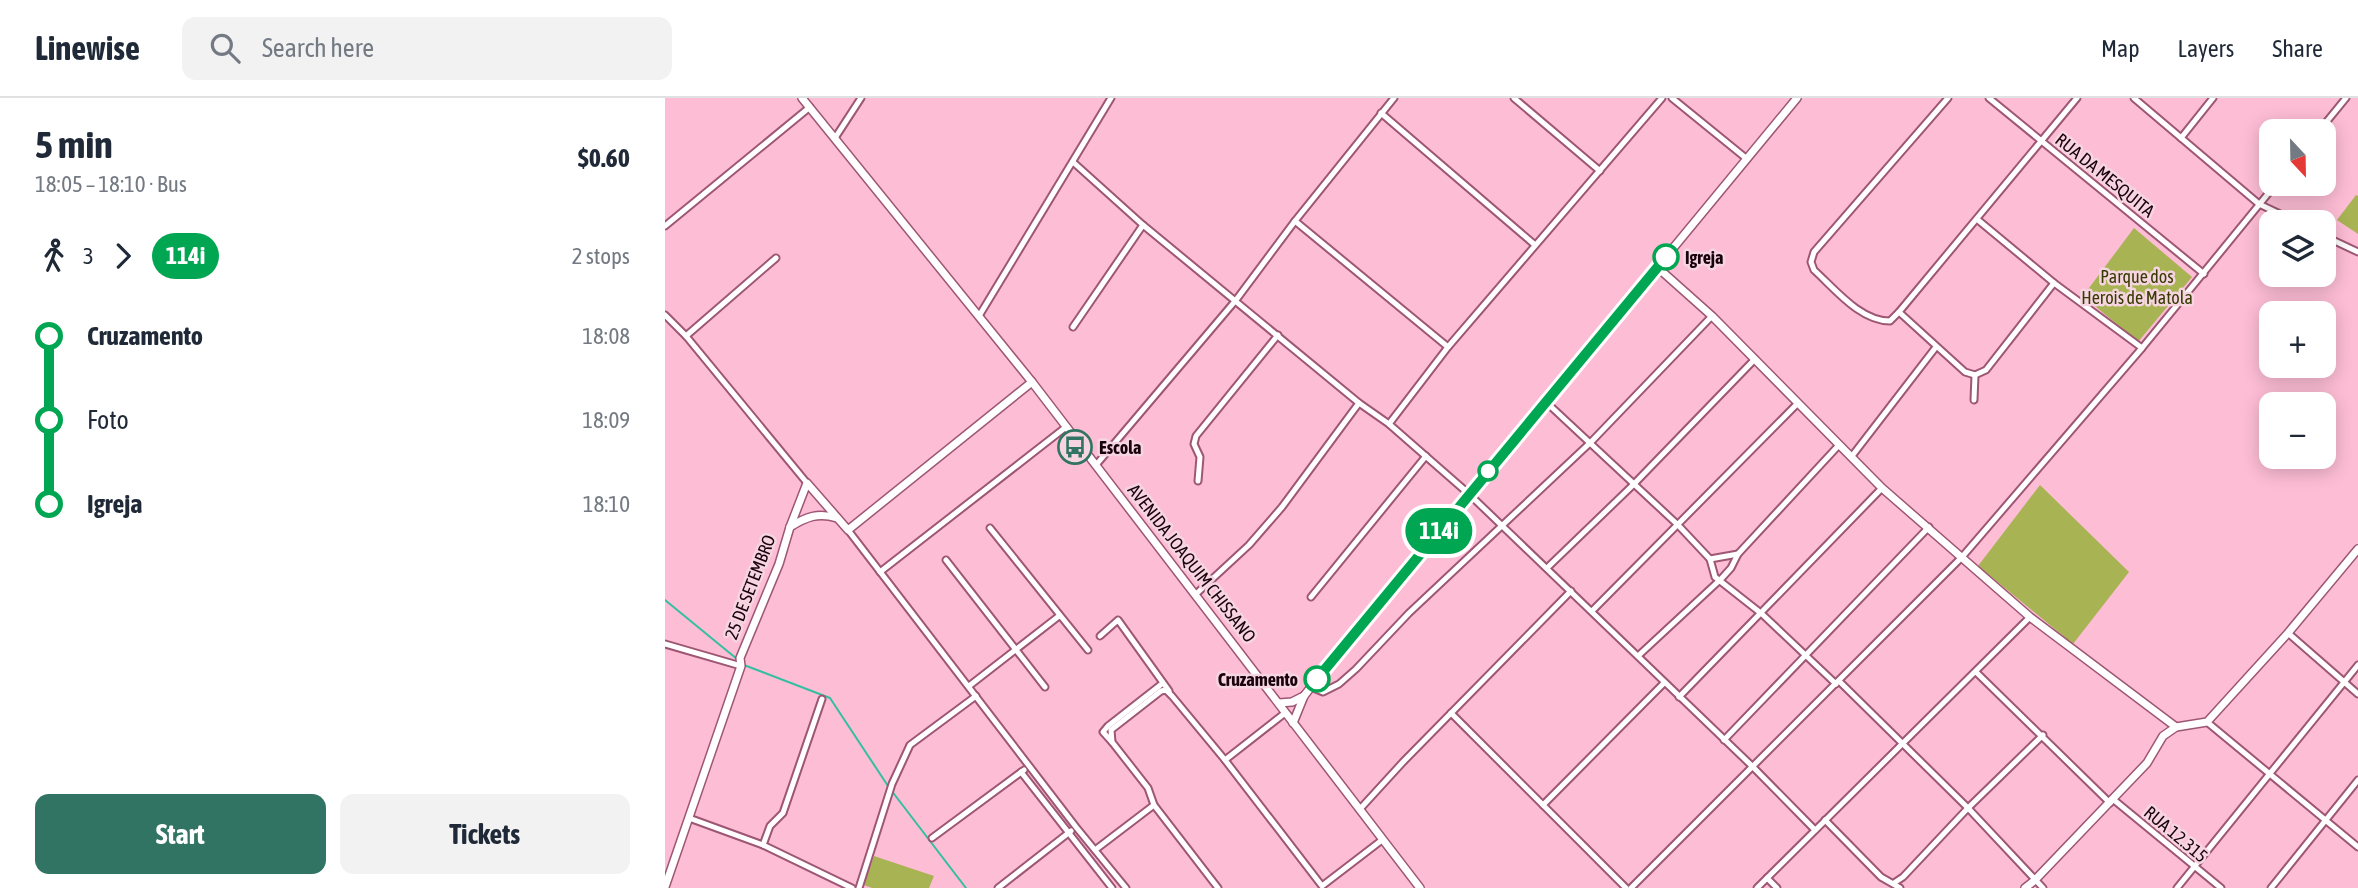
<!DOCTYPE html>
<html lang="en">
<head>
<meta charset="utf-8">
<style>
	body { margin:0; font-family:"Asap Condensed",sans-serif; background:#f2f2f3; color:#1f2937; height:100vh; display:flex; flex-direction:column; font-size:26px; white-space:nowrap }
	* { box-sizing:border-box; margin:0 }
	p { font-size:23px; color:#747a83 }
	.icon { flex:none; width:38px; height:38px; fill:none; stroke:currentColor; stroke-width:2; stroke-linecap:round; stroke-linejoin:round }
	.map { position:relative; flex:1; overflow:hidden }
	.sheet { display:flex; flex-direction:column; background:#fff; width:665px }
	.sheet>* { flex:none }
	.badge { padding:0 14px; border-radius:23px; font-size:24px; line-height:46px }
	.needle { width:46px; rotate:158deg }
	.buttons { position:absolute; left:1594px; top:21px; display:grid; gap:14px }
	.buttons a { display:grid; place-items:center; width:77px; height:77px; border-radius:14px; background:#fff; box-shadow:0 4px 18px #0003; font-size:35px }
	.map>.badge { position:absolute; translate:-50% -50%; box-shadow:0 0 0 4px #fff }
	.legs { display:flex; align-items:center; gap:10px; height:77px; padding:0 35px; font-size:23px }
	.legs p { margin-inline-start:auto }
	.overview { display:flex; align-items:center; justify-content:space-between; height:119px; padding:0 35px }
	h1 { font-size:38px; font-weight:700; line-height:52px }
	.cta { display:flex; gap:14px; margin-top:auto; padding:14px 35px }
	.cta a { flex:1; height:80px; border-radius:14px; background:#327463; color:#fff; font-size:28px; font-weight:700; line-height:80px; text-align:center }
	.cta a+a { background:#f2f2f3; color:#1f2937 }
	ul { padding:0 35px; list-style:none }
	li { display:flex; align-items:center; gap:24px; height:84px; font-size:26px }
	li i { display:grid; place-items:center; width:10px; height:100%; margin:0 9px; background:currentColor }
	li i::after { content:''; width:18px; height:18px; margin:-9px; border:5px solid; border-radius:50%; background:#fff }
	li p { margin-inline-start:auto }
	li:first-child i { background:linear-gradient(#0000 50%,currentColor 0) }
	li:last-child i { background:linear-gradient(currentColor 50%,#0000 0) }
	header { display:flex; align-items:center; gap:42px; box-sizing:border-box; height:98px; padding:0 35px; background:#fff; border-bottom:2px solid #e0e1e3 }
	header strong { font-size:33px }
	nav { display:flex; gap:38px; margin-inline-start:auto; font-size:24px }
	.search { width:490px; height:63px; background:#f2f2f3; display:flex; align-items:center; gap:18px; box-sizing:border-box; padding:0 24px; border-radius:14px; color:#747a83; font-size:26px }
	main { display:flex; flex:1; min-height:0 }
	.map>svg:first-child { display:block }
</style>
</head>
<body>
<header>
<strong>Linewise</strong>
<div class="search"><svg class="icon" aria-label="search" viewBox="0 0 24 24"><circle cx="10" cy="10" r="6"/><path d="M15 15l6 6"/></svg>Search here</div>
<nav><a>Map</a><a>Layers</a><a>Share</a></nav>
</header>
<main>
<section class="sheet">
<div class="overview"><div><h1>5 min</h1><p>18:05 – 18:10 · Bus</p></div><b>$0.60</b></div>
<div class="legs"><svg class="icon" aria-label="walk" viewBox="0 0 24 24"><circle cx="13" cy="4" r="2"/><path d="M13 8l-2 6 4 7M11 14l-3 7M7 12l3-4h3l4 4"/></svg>3<svg class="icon" aria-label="forward" viewBox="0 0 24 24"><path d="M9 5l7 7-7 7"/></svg><b class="badge" style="background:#00a651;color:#fff">114i</b><p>2 stops</p></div>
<ul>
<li><i style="color:#00a651"></i><b>Cruzamento</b><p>18:08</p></li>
<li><i style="color:#00a651"></i><span>Foto</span><p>18:09</p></li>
<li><i style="color:#00a651"></i><b>Igreja</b><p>18:10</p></li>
</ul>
<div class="cta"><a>Start</a><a>Tickets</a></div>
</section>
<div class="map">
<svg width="1693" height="790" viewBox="0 0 1693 790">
	<rect width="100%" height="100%" fill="#fdbdd5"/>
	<!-- green -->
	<g fill="#a8b353">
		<polygon points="1691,97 1693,98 1693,136 1672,122"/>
		<polygon points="1469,130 1527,179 1473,244 1418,198"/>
		<polygon points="1375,387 1464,474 1408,546 1313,468"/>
		<polygon points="209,758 269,778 264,790 207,790 199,787"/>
	</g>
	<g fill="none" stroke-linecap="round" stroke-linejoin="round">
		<!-- stream -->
		<g stroke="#35bfa1" stroke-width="2">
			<polyline points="0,502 72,561"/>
			<polyline points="79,567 165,600 223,688"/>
			<polyline points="226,692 301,790"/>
		</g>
		<!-- minor casing -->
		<g stroke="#9d5673" stroke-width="9">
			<g id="minor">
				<polyline points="849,0 935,73"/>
				<polyline points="1007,0 1082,61"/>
				<path d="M1283 0 1149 154 1146 164 1149 172C1170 191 1195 223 1225 223L1234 214 1412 0"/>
				<polyline points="1324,0 1539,176"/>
				<polyline points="1469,0 1594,106 1632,124"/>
				<polyline points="716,15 870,147"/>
				<polyline points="1654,33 1681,0"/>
				<polyline points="170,40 196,0"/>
				<polyline points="1516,40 1548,0"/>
				<polyline points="408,64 478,127 694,305 724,326 804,396 1087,668 1150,732"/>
				<polyline points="1313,122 1389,185 1477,250"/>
				<polyline points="630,123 783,249"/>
				<polyline points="0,128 145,9"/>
				<polyline points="1659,138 1693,154"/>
				<polyline points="1234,214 1300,274 1310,277 1321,272 1389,185"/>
				<polyline points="0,217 21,238 142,385"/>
				<polyline points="314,218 446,0"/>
				<polyline points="408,229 478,127"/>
				<polyline points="21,238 111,160"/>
				<polyline points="1309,302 1310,277"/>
				<polyline points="881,304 1013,427 1045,461 1073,456"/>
				<polyline points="724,326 783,249 997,0"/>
				<polyline points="1187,358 1271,249"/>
				<polyline points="431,367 571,202 630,123 729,0"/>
				<polyline points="533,383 535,359 529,346 531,338 613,237"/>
				<polyline points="325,430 423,552"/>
				<polyline points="183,432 411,729 461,790"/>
				<polyline points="1045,461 1050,479 1097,516 1171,586"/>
				<polyline points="281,462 380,589"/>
				<polyline points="882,470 968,387 1090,261"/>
				<polyline points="215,474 401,329"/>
				<polyline points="531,496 584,447 617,409 694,305"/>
				<polyline points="646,499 761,358"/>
				<polyline points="927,513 1133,305"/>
				<polyline points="1623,535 1693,596"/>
				<polyline points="435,538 453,522 504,593"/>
				<polyline points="0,546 76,568"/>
				<polyline points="973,558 1056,481 1066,470 1073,456 1174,347"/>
				<polyline points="1311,574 1445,705"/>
				<polyline points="1174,583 1303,710 1378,790"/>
				<polyline points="304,588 394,518"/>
				<polyline points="646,589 658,594 674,586 691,571 744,515 926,344 1047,218"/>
				<polyline points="1014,599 1217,390"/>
				<polyline points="786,615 961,790"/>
				<polyline points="1542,624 1693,749"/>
				<polyline points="1059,642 1264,429"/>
				<polyline points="447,644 438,634 443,628 498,585"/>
				<polyline points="560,662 620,615"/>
				<polyline points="356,674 447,790"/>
				<polyline points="1449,702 1556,790"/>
				<polyline points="878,707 999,585"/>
				<polyline points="695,711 738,664 906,493"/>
				<polyline points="24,720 98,747 187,790"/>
				<polyline points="1160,722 1216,779 1235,790"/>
				<polyline points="267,740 359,672"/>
				<polyline points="98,747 105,728 118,715 157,601"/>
				<polyline points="430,752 489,707"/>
				<polyline points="1102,780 1112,790"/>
				<polyline points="1229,785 1238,779 1303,710 1378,637"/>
				<polyline points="194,790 227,686 245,647 311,598"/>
				<polyline points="333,790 406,733"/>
				<polyline points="553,790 489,707 483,690 447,644 446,632 496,593 501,592 507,598 560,662 657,788 717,742"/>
				<polyline points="966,790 1297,459 1477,250 1611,86"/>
				<polyline points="1092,790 1365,519"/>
				<polyline points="1512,790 1693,567"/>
				<polyline points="1606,790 1693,682"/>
			</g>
		</g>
		<!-- tertiary casing -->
		<g stroke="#9d5673" stroke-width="10">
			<g id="tertiary">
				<polyline points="137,0 367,284 755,790"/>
				<polyline points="992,169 1047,218 1217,390 1365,519 1511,629"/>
				<path d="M125 429C141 419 153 414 172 420"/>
				<polyline points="614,605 627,604 639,598"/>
				<polyline points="628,625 639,598 646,589 1132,0"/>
				<polyline points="0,789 76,568 75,560 114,466 125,429 142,385 183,432 367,284"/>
				<polyline points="1360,790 1369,783 1482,665 1498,638 1511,629 1542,624 1623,535 1693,451"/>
			</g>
		</g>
		<!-- minor -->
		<use href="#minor" stroke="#fff" stroke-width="5"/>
		<!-- tertiary -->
		<use href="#tertiary" stroke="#fff" stroke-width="7"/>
	</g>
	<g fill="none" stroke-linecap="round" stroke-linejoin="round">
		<!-- line-1 casing -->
		<g stroke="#fff" stroke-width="16">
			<polyline id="line-1" points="652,581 1001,159"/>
		</g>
		<!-- line-1 -->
		<use href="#line-1" stroke="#00a651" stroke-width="10"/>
	</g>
	<!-- icons -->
	<defs>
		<g id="bus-ring" transform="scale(1.75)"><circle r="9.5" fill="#f6d5e0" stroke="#327463" stroke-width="1.5"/><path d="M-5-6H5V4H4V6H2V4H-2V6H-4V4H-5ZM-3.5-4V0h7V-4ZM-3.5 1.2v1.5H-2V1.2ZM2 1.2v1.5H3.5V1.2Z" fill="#327463"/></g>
	</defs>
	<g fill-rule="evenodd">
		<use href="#bus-ring" x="410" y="349"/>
	</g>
	<!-- markers -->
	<g fill="#fff" stroke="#00a651" stroke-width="3.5">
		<circle cx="1001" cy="159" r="12"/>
		<circle cx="823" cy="373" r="9"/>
		<circle cx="652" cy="581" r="12"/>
	</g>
	<g text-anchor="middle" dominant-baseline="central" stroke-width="5" stroke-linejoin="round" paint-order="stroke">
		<!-- street labels -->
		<g font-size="18" fill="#1a020d" stroke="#f6d5e0">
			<text transform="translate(1440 77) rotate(39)">RUA DA MESQUITA</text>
			<text transform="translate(527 465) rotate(52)">AVENIDA JOAQUIM CHISSANO</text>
			<text transform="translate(85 489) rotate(-69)">25 DE SETEMBRO</text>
			<text transform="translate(1511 736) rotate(40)">RUA 12.315</text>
		</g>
		<!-- stop labels -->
		<g font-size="18" font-weight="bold" fill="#1a020d" stroke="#f6d5e0" text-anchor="start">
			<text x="1020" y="159">Igreja</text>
			<text x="633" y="581" text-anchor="end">Cruzamento</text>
		</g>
		<!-- park labels -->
		<g font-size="18" fill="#373b03" stroke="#f6d5e0">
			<text x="1472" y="178">Parque dos<tspan x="1472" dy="21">Herois de Matola</tspan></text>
		</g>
		<!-- poi labels -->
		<g font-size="18" font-weight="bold" fill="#1a020d" stroke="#f6d5e0" text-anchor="start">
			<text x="434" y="349">Escola</text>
		</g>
	</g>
</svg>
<div class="buttons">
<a><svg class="needle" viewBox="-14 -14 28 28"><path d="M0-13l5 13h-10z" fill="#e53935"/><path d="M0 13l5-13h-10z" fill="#747a83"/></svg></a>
<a><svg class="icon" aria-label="layers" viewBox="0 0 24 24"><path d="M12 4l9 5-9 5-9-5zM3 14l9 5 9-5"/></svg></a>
<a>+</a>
<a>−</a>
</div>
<b class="badge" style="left:774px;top:433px;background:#00a651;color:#fff">114i</b>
</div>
</main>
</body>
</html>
